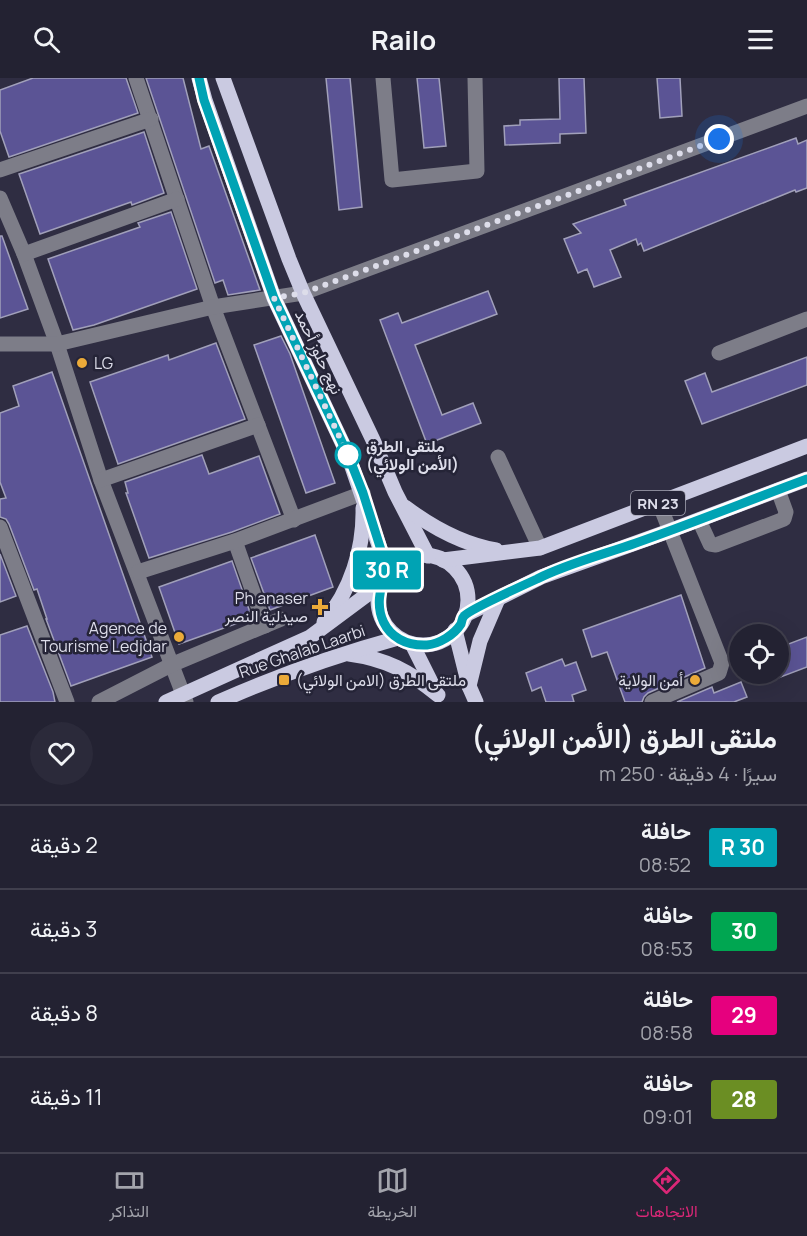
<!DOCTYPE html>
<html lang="ar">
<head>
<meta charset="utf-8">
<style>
	body { margin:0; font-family:Manrope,Vazirmatn,sans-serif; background:#2b2a3a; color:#f1f3f6; direction:rtl; height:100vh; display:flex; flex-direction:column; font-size:22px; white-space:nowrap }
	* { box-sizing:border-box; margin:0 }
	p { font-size:20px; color:#a3a4ac }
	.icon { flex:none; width:33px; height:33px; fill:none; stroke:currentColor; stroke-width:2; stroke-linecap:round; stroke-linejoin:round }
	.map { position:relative; height:624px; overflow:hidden; direction:ltr }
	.side { display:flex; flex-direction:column; background:#232232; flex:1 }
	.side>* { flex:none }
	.badge { padding:0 12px; border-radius:4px; font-size:21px; line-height:39px }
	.controls { position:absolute; left:729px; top:546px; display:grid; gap:12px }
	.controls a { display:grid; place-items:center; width:60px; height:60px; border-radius:50%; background:#232232; box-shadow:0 6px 24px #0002,0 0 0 2px #403f4d; font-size:30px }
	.you { position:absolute; width:30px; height:30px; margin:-15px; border:4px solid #fff; border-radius:50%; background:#1a73e8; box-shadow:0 0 0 9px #1a73e833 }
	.map>.badge { position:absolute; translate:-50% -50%; box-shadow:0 0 0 3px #fff }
	.round { display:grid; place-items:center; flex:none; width:63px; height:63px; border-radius:32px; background:#2b2a3a }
	.headline { display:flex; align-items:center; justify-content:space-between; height:102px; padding:0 30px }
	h1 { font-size:28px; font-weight:700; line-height:45px }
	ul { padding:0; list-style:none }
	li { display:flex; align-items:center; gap:18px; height:84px; padding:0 30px; border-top:2px solid #403f4d }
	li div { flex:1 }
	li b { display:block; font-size:22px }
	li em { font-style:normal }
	li .badge { min-width:66px; font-weight:700; text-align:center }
	header { display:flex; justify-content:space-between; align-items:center; height:78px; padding:0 30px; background:#232232; font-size:27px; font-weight:700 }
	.dock { display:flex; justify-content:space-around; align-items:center; height:84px; border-top:2px solid #403f4d; background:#232232; font-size:16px; color:#a3a4ac }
	.dock a { display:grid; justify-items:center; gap:3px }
	.dock .active { color:#db2777 }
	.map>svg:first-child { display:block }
</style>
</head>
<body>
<header><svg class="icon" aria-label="menu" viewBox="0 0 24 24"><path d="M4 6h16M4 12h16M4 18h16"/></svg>Railo<svg class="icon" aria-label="search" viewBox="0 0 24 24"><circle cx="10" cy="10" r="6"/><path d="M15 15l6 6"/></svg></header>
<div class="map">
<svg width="807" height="624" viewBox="0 0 807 624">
	<rect width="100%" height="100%" fill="#2f2d42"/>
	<!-- building -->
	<g fill="#5b5495" stroke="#a1a0ba" stroke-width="1.5">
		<polygon points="33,0 126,0 138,35 9,79 0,53 0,12"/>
		<polygon points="146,0 183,0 201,71 209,68 260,212 228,217 223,202 215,205"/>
		<polygon points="326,0 350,0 362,129 339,132"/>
		<polygon points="417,0 439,0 446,68 424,70"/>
		<polygon points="559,0 584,0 586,55 560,56 560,65 505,67 504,48 520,47 520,42 560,41"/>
		<polygon points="657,0 680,0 682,38 660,40"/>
		<polygon points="144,54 164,115 132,127 131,124 40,156 19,96"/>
		<polygon points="796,60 798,66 807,62 807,110 796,114 795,112 644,173 641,165 638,167 636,161 610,172 621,199 594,209 587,191 578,195 564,161 581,155 573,146 626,127 624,122"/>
		<polygon points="171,134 197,211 94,247 73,252 48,181 140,149 138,145"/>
		<polygon points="0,158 2,158 28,231 0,240"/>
		<polygon points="488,213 497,236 415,267 442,337 473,325 481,345 427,366 380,242 398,235 402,245"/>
		<polygon points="281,258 290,276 335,405 306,415 254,267"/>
		<polygon points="216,265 245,341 118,386 90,304 168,277 169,282"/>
		<polygon points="807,279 807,307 702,346 685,303 705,295 712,314"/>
		<polygon points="52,294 152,579 71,608 46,541 47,541 37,511 34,512 9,446 6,441 0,439 0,421 6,420 0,404 0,335 19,328 13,308"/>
		<polygon points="202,377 209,396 259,378 280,436 232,454 149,480 126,415 128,415 125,404"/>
		<polygon points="315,457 333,509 270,532 251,480"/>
		<polygon points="0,476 16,518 0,524"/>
		<polygon points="232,483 252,540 179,566 159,509"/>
		<polygon points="681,517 705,590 648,615 644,619 642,624 625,624 607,574 592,579 583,552"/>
		<polygon points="27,548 53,614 55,624 0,624 0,557"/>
		<polygon points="807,559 807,589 778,600 778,570"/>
		<polygon points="562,581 565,588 576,584 586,612 572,617 574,624 546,624 541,609 532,613 526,595"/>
		<polygon points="741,604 747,619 734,624 677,624 712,609 714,615"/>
	</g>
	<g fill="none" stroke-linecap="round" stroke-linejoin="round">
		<!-- minor -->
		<g stroke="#7d7d88" stroke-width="15">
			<polyline points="136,0 213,229 294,442"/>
			<polyline points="383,0 392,102 477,93 475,0"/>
			<polyline points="0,92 151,41"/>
			<polyline points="0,120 24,176 57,266 101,402 186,624"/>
			<polyline points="24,176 177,121"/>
			<polyline points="0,266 57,266 213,229 303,215 807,28"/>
			<polyline points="719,275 807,241"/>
			<polyline points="498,379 540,470"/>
			<polyline points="101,402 258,347"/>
			<polyline points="699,442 710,466 716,467 784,441 786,434 778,412"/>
			<polyline points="0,449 67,624"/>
			<polyline points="235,463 265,548"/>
			<polyline points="138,494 235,463 363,415"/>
			<polyline points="99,624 171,587 281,541"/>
			<polyline points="652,624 719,595 722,585 659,425"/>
		</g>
		<!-- major -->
		<g stroke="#cacae1" stroke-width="15">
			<polyline points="199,0 205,22 274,220 348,377 388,494"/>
			<polyline points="223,0 289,181 303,215 373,362 395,414 428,478"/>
			<path d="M405 429C433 450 462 466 496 472"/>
			<circle cx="423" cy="522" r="45"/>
			<polyline points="443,482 540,470 807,368"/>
			<polyline points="465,537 541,499 669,453 807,401"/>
			<path d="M324 544C351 513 364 470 363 430"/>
			<polyline points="455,552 469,608 476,624"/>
			<polyline points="412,566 435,612"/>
			<path d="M349 576C386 581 409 593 438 617"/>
			<polyline points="469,608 480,563 498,521"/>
			<polyline points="166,624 310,559 380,507"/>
			<path d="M218 624C277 598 336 577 398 560"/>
		</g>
	</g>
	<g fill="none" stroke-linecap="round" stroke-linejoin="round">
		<!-- line casing -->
		<g stroke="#fff" stroke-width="14">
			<path id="line" d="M199 0 204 22 274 220 348 377 363 415 388 494C368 528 383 569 427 567 439 566 454 557 461 546 462 543 462 540 464 538 469 532 526 506 537 501 566 486 605 476 636 465 693 445 750 422 807 401"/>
		</g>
		<!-- line -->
		<use href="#line" stroke="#00a3b4" stroke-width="9"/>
		<!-- walk -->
		<polyline stroke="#ddddea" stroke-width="6" stroke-dasharray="0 10.8" points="348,377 274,220 303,215 719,61"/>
	</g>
	<!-- markers -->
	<g fill="#ebaa39" stroke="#252437" stroke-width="2">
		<circle cx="82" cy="285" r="6"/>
		<path d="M317 520h6v6h6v6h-6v6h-6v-6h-6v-6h6z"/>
		<circle cx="179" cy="559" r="6"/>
		<rect x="278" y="596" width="12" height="12" rx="3"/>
		<circle cx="695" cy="602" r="6"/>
	</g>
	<circle fill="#fff" stroke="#00a3b4" stroke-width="3" cx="348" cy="377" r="12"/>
	<g text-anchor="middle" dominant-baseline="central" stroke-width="5" stroke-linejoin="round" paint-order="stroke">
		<!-- shield labels -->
		<rect fill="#252437" stroke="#a6a6b4" stroke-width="1.5" x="631" y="413" width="54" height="24" rx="4.5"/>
		<g font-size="15" font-weight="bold" fill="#ddddea">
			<text x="658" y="425">RN 23</text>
		</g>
		<!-- street labels -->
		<g font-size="16" fill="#ddddea" stroke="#252437">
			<text transform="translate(319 274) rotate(65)">نهج حلوز أحمد</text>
			<text transform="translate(302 573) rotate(-19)">Rue Ghalab Laarbi</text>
		</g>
		<!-- poi labels -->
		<g font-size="16" fill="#ddddea" stroke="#252437" text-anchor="end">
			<text x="94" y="285" text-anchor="start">LG</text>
			<text x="308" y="520">Ph anaser<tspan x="308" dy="18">صيدلية النصر</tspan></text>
			<text x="167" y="550">Agence de<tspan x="167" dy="18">Tourisme Ledjdar</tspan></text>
			<text x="296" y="602" text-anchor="start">ملتقى الطرق (الامن الولائي)</text>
			<text x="683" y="602">أمن الولاية</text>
		</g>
		<!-- stop labels -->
		<g font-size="16" font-weight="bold" fill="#ddddea" stroke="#252437" text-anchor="start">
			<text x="366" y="368">ملتقى الطرق<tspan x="366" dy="18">(الأمن الولائي)</tspan></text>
		</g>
	</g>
</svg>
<div class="controls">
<a><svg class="icon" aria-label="locate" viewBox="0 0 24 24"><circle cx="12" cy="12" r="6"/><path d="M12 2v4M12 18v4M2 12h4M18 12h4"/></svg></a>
</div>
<div class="you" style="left:719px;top:61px"></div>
<b class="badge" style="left:387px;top:492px;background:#00a3b4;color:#fff">30 R</b>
</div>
<section class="side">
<div class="headline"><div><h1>ملتقى الطرق (الأمن الولائي)</h1><p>سيرًا · 4 دقيقة · 250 m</p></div><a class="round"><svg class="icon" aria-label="heart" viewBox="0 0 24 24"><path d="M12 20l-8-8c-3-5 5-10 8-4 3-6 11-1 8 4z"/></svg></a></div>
<ul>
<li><span class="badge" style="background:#00a3b4;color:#fff">30 R</span><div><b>حافلة</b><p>08:52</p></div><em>2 دقيقة</em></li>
<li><span class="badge" style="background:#00a651;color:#fff">30</span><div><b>حافلة</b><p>08:53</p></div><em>3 دقيقة</em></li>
<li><span class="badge" style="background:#e6007e;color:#fff">29</span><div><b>حافلة</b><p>08:58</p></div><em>8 دقيقة</em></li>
<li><span class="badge" style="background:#6b8e23;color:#fff">28</span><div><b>حافلة</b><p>09:01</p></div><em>11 دقيقة</em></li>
</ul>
</section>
<nav class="dock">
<a class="active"><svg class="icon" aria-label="directions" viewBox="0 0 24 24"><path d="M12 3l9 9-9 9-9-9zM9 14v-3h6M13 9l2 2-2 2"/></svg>الاتجاهات</a>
<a><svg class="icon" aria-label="map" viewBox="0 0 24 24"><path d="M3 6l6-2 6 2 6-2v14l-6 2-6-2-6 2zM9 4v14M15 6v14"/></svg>الخريطة</a>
<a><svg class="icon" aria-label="tickets" viewBox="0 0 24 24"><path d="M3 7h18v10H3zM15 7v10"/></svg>التذاكر</a>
</nav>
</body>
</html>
